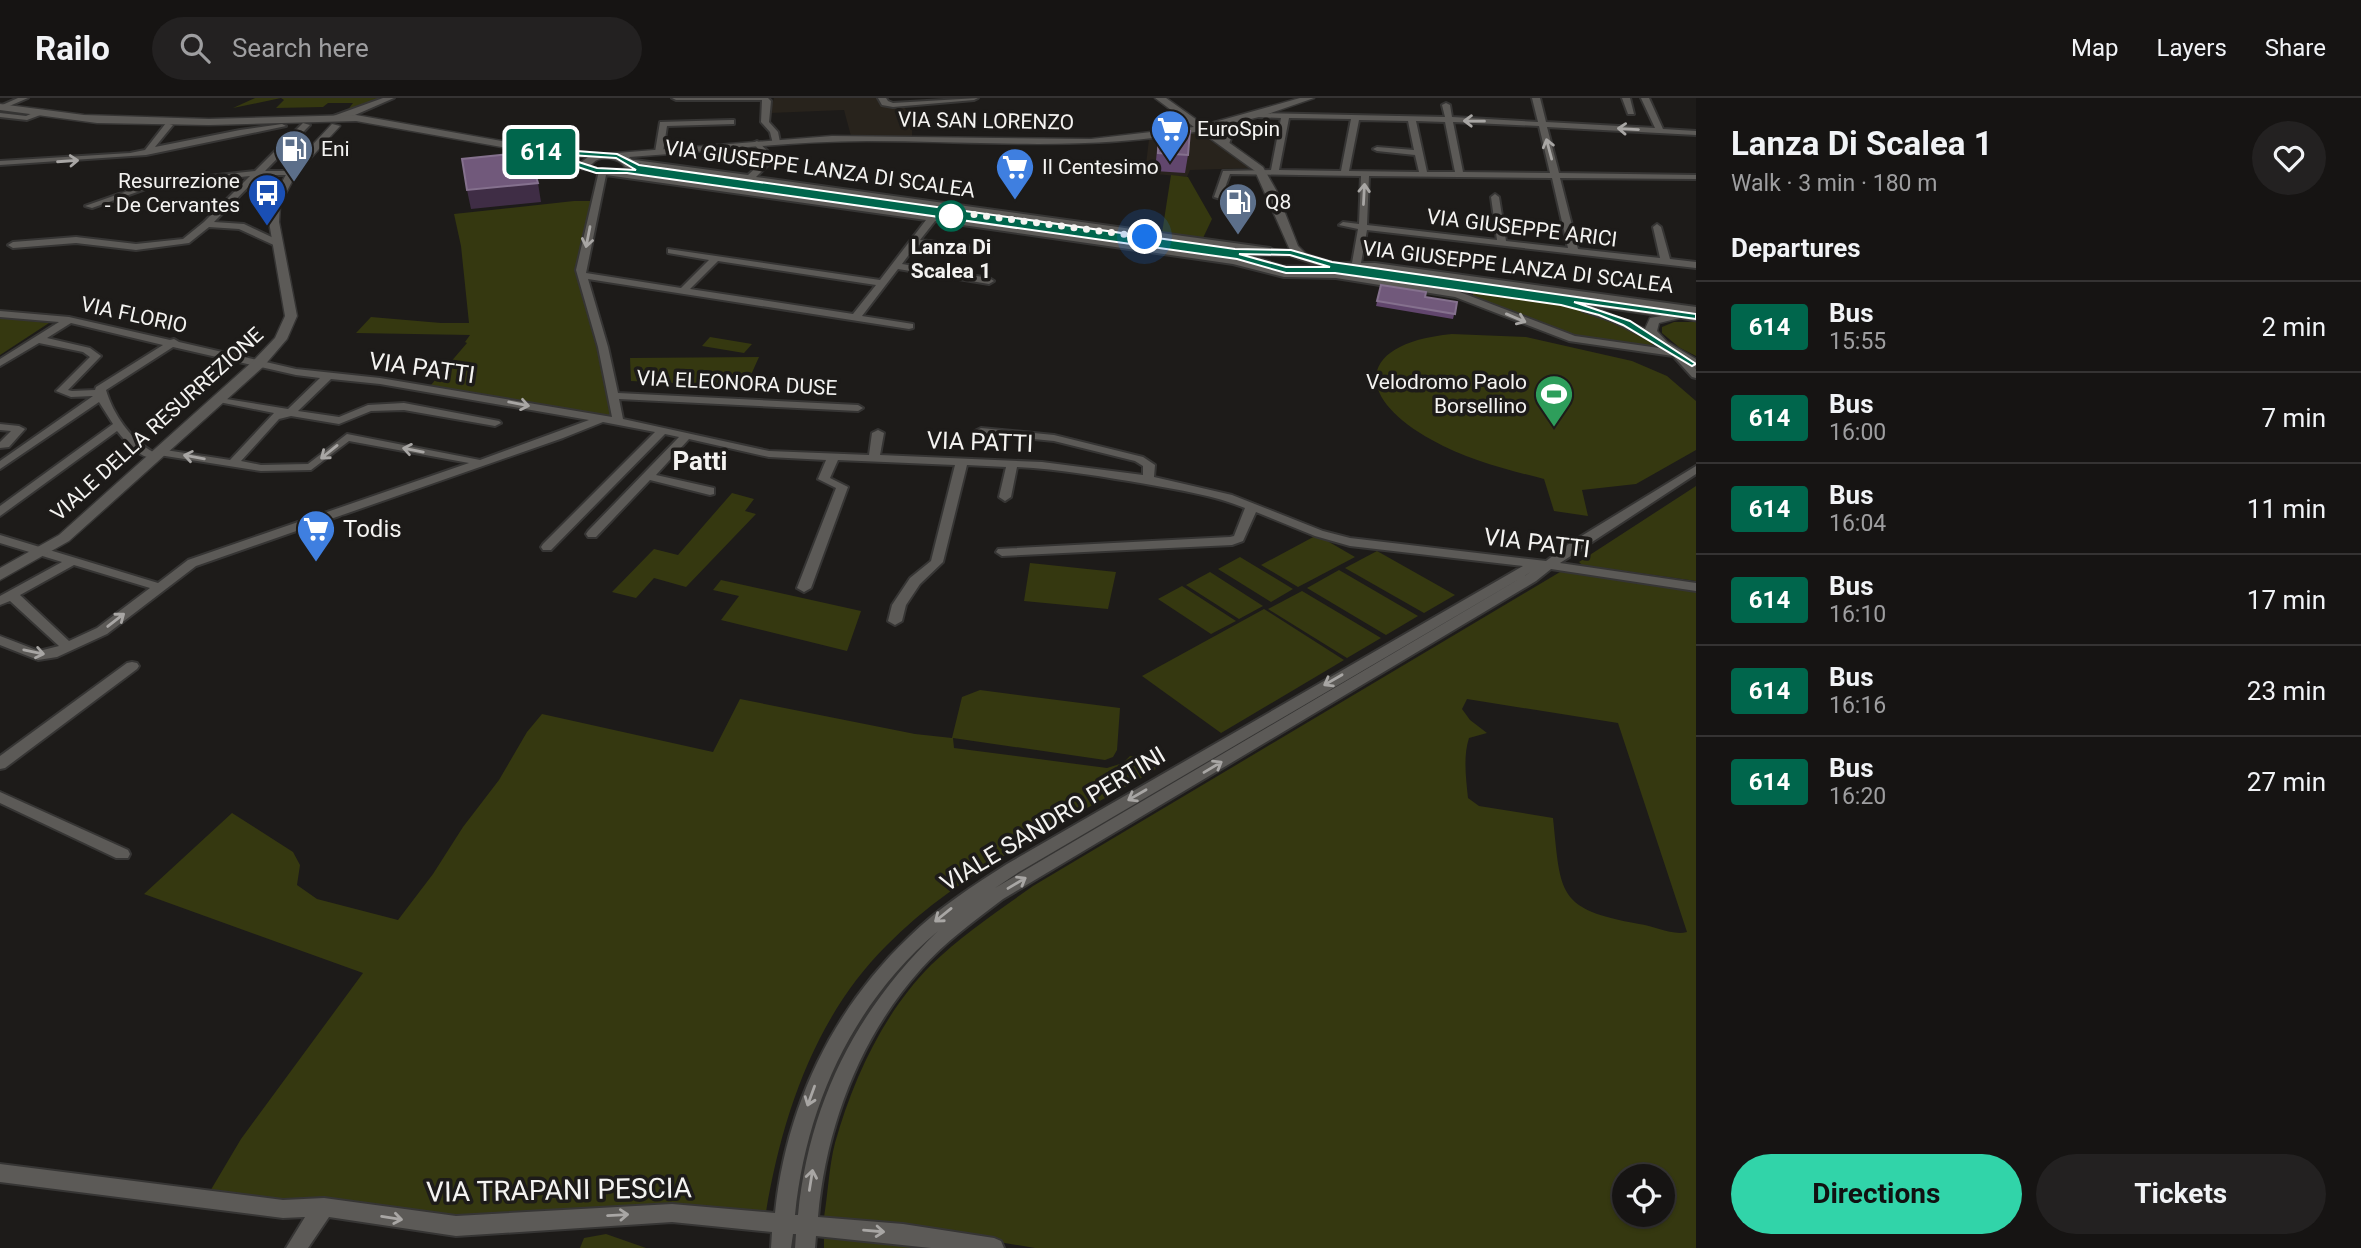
<!DOCTYPE html>
<html lang="en">
<head>
<meta charset="utf-8">
<style>
	body { margin:0; font-family:Roboto,sans-serif; background:#232121; color:#f1f3f6; height:100vh; display:flex; flex-direction:column; font-size:26px; white-space:nowrap }
	* { box-sizing:border-box; margin:0 }
	p { font-size:23px; color:#9e9ea0 }
	.icon { flex:none; width:38px; height:38px; fill:none; stroke:currentColor; stroke-width:2; stroke-linecap:round; stroke-linejoin:round }
	.map { position:relative; flex:1; overflow:hidden }
	.panel { display:flex; flex-direction:column; background:#161413; width:665px }
	.panel>* { flex:none }
	.badge { padding:0 14px; border-radius:5px; font-size:24px; line-height:46px }
	.fabs { position:absolute; left:1612px; top:1066px; display:grid; gap:14px }
	.fabs a { display:grid; place-items:center; width:63px; height:63px; border-radius:50%; background:#161413; box-shadow:0 2px 5px #0004,0 0 0 2px #353333; font-size:35px }
	.you { position:absolute; width:35px; height:35px; margin:-18px; border:5px solid #fff; border-radius:50%; background:#1a73e8; box-shadow:0 0 0 10px #1a73e833 }
	.map>.badge { position:absolute; translate:-50% -50%; box-shadow:0 0 0 4px #fff }
	h2 { padding:0 35px; font-size:26px; line-height:63px }
	.round { display:grid; place-items:center; flex:none; width:74px; height:74px; border-radius:37px; background:#232121 }
	.head { display:flex; align-items:center; justify-content:space-between; height:119px; padding:0 35px }
	h1 { font-size:33px; font-weight:700; line-height:52px }
	.action { display:flex; gap:14px; margin-top:auto; padding:14px 35px }
	.action a { flex:1; height:80px; border-radius:42px; background:#31d4a9; color:#111; font-size:28px; font-weight:700; line-height:80px; text-align:center }
	.action a+a { background:#232121; color:#f1f3f6 }
	ul { padding:0; list-style:none }
	li { display:flex; align-items:center; gap:21px; height:91px; padding:0 35px; border-top:2px solid #353333 }
	li div { flex:1 }
	li b { display:block; font-size:26px }
	li em { font-style:normal }
	li .badge { min-width:77px; font-weight:700; text-align:center }
	header { display:flex; align-items:center; gap:42px; box-sizing:border-box; height:98px; padding:0 35px; background:#161413; border-bottom:2px solid #353333 }
	header strong { font-size:33px }
	nav { display:flex; gap:38px; margin-inline-start:auto; font-size:24px }
	.search { width:490px; height:63px; background:#232121; display:flex; align-items:center; gap:18px; box-sizing:border-box; padding:0 24px; border-radius:38px; color:#9e9ea0; font-size:26px }
	main { display:flex; flex:1; min-height:0 }
	.map>svg:first-child { display:block }
</style>
</head>
<body>
<header>
<strong>Railo</strong>
<div class="search"><svg class="icon" aria-label="search" viewBox="0 0 24 24"><circle cx="10" cy="10" r="6"/><path d="M15 15l6 6"/></svg>Search here</div>
<nav><a>Map</a><a>Layers</a><a>Share</a></nav>
</header>
<main>
<div class="map">
<svg width="1696" height="1150" viewBox="0 0 1696 1150">
	<rect width="100%" height="100%" fill="#1d1b19"/>
	<!-- built -->
	<g fill="#28231c">
		<polygon points="774,0 879,0 883,6 902,7 906,12 912,24 912,39 851,38 844,12 770,15"/>
		<polygon points="1195,33 1235,58 1251,70 1190,72 1187,79 1145,75 1149,41"/>
	</g>
	<!-- green -->
	<g fill="#353810" fill-rule="evenodd">
		<polygon points="255,0 381,0 347,13 353,5 328,5 323,9 276,10 284,2 281,0 233,10"/>
		<polygon points="1171,77 1188,79 1212,121 1203,140 1162,135"/>
		<polygon points="574,103 591,103 576,172 609,297 613,321 431,287 467,245 465,244 470,237 356,235 371,219 441,225 469,225 461,148 454,116"/>
		<path d="M1473 194C1523 201 1622 209 1656 250L1570 237 1473 198Z"/>
		<polygon points="0,220 49,225 0,257"/>
		<polygon points="1674,224 1696,224 1696,258 1680,250 1662,235 1662,229"/>
		<path d="M1452 236 1526 239 1632 263 1667 278 1696 303V352L1636 386 1582 392 1588 418 1554 413 1544 381C1505 371 1467 362 1432 342 1352 298 1357 245 1452 236Z"/>
		<polygon points="710,239 752,246 744,255 702,248"/>
		<polygon points="759,259 750,279 720,280 716,287 631,283 630,260"/>
		<polygon points="1696,388 1696,483 1582,467 1579,464"/>
		<polygon points="732,395 754,401 745,413 756,416 686,489 654,480 636,500 612,494 654,451 678,457"/>
		<polygon points="1317,437 1355,459 1298,489 1261,467"/>
		<polygon points="1377,453 1455,497 1424,515 1345,470"/>
		<polygon points="1240,459 1293,491 1271,504 1218,471"/>
		<polygon points="1030,465 1116,474 1108,511 1024,503"/>
		<polygon points="1339,472 1418,518 1386,537 1307,490"/>
		<polygon points="1210,474 1263,508 1239,521 1186,487"/>
		<path d="M1560 474 1580 475 1696 492V1150H1035L939 1134 827 1122 824 1119C828 1095 829 1068 835 1045 853 981 884 914 931 867 962 837 998 813 1033 788ZM1467 601 1618 625 1687 834C1673 838 1654 828 1639 826 1557 811 1561 797 1553 720L1479 708 1468 700C1466 681 1463 658 1469 640L1487 635 1470 622 1462 611ZM1624 1078H1662V1116H1624Z"/>
		<polygon points="721,482 861,513 847,553 721,522 739,498 713,492"/>
		<polygon points="1182,488 1236,523 1211,536 1158,501"/>
		<polygon points="1302,493 1381,540 1347,560 1268,511"/>
		<polygon points="1264,511 1344,562 1221,635 1142,578"/>
		<path d="M980 592 1120 610 1117 652 1113 659 1105 662 953 640 954 650 1107 670 1123 665 1130 658 1158 662 1155 672C1064 725 961 772 886 848 815 919 782 1018 766 1114L651 1107 453 1120 209 1095 241 1041 363 875 144 796 232 715 293 754 300 767 297 787 317 801 398 822 433 776 463 729 499 682 527 634 542 616 713 654 740 601 915 636 952 640 962 599Z"/>
		<polygon points="606,1136 646,1150 580,1150 584,1140"/>
		<polygon points="824,1140 918,1148 927,1150 824,1150"/>
	</g>
	<g fill="none" stroke-linecap="round" stroke-linejoin="round">
		<!-- minor casing -->
		<g stroke="#363534" stroke-width="4">
			<g id="minor">
				<polygon points="18,0 28,0 0,12 0,8"/>
				<polygon points="383,0 394,0 355,17 329,23 325,21"/>
				<polygon points="672,0 768,0 771,3 769,24 778,34 780,44 773,46 770,34 761,24 762,2 676,2"/>
				<polygon points="878,0 886,0 888,3 893,5 978,0 974,2 893,9 882,7"/>
				<path d="M1532 0H1540L1546 24 1655 30 1641 0H1649L1663 31 1696 33V37L1547 29 1559 75 1696 77V81L1560 80 1578 151 1660 160 1653 129 1657 126 1661 129 1670 161 1696 164V170L1367 132 1361 165H1375L1696 209V215L1375 171 1334 170V166L1352 165 1358 131 1339 127 1343 124 1359 126 1361 78 1230 76 1221 101 1214 99 1223 73 1271 72 1281 20 1257 19 1253 17 1254 15 1445 19 1442 7 1446 5 1450 7 1452 19 1538 24ZM1289 20 1351 21 1341 73 1279 72ZM1359 22 1408 23 1414 52 1377 49 1373 51 1377 53 1415 57 1419 74 1349 73ZM1416 23 1445 24 1455 74H1427ZM1453 24 1539 28 1550 75 1463 74ZM1369 78 1552 80 1568 150 1506 143 1499 99 1495 96 1491 99 1497 142 1367 127Z"/>
				<polygon points="1622,0 1630,0 1634,16 1628,16"/>
				<polygon points="40,12 44,14 43,16 27,22 0,19 0,15 26,18"/>
				<polygon points="1233,21 1237,23 1229,46 1222,48 1229,23"/>
				<polygon points="731,22 734,22 734,26 667,28 663,54 659,56 655,54 660,24"/>
				<polygon points="166,25 173,27 155,49 240,32 282,26 286,28 146,57 0,67 0,63 130,55 145,52"/>
				<polygon points="303,25 310,27 265,73 292,73 296,75 295,77 260,77 214,124 244,126 282,144 282,148 276,148 239,131 209,129 189,145 136,152 76,145 13,150 8,147 13,144 76,139 136,146 183,141 204,124 250,78 154,88 92,110 85,108 153,84 255,73"/>
				<polygon points="757,43 775,60 756,79 1270,150 1275,153 1270,156 749,83 623,63 627,61 748,77 766,60 753,45"/>
				<path d="M603 71 1233 160 1284 173 1336 174 1457 193 1575 238 1680 253 1696 271V280L1692 279 1673 258 1569 243 1455 199 1336 180 1284 179 1233 166 935 123 920 142 980 149 985 152 980 155 916 147 902 166 989 180 994 183 989 186 898 171 862 218 913 226V230L909 231 588 181 608 249 618 295 858 307 863 310 858 313 619 301 623 321 769 353 869 357 872 335 878 332 884 335 880 357 1042 364 1143 377V368L1135 363 1054 343 981 336 975 333 981 330 1054 337 1143 359 1155 367 1154 379 1232 397 1323 433 1350 440 1546 463 1570 445 1696 368V376L1560 465 1696 485V493L1551 471 1536 483 1003 801C974 823 945 844 921 871 860 939 826 1028 818 1119L903 1126 994 1140 1001 1143 1004 1150H931L816 1138 815 1150H795L796 1136H793L791 1150H771L772 1134 672 1124 456 1138 329 1119 308 1150H286L305 1119 283 1120 0 1084V1066L283 1102 324 1100 456 1118 672 1106 775 1115C786 1009 832 912 909 839 938 810 973 788 1007 766L1523 468 1350 448 1315 438 1256 414 1243 443 1232 447 1002 458 996 454 998 451 1230 439 1234 438 1245 410C1213 397 1179 392 1146 386 1104 379 1060 371 1017 369L1011 399 1005 403 999 399 1006 369 967 367 943 464 920 486 906 507 902 523 895 527 888 523 892 507 910 480 931 463 955 367 838 362 830 380 848 389 811 490 804 494 797 490 836 390 818 381 826 362 769 359 689 341 656 377 714 390V396L710 397 650 382 596 439H588L586 436 588 433 679 339 665 336 551 452H543L541 449 543 446 655 334 603 324 563 340 196 468 107 536 57 559 38 562 0 547V538L39 553 59 548 10 503 0 507V498L62 464 0 445V437L158 485 188 462 469 365 349 343 311 372 261 373 159 357 158 360C140 362 128 346 117 333L0 418V408L113 326 99 304 0 371V363L93 298 71 299 56 293 90 259 83 254 39 245 0 268V261L59 224 0 219V213L69 219 170 242 174 241 179 244 296 271 380 280 612 319 598 249 576 172 599 73ZM606 77 926 122 880 182 668 151V155L709 162 681 190 586 175ZM718 163 876 187 853 216 690 191ZM71 225 163 247 96 289 95 292 72 293 68 292 101 258 90 250 47 240ZM173 249 296 277 320 280 288 311 214 299V303L274 315 230 362 159 351 153 354C131 342 113 316 106 292ZM331 281 380 286 589 322 480 362 347 336 308 366 261 367 241 363 279 321 291 318 339 326 371 313 404 312 495 328 501 325 499 323 404 305 368 307 339 319 298 313ZM74 467 150 490 97 530 69 543 20 497ZM1531 474 1526 477 995 790 1019 774ZM938 833C857 911 809 1004 798 1117H795C806 1007 853 905 938 833Z"/>
				<polygon points="0,326 19,328 25,331 9,349 0,350 0,344 11,333 0,332"/>
				<polygon points="132,564 137,565 139,568 137,571 5,670 0,671 0,658 127,565"/>
				<polygon points="0,694 128,752 130,756 128,760 116,760 0,705"/>
			</g>
		</g>
		<!-- tertiary casing -->
		<g stroke="#363534" stroke-width="3">
			<g id="tertiary">
				<path d="M1155 0H1166L1204 27 1300 0H1314L1259 19 1210 31 1263 69 1276 92 1298 148 1306 156 1332 164 1696 215V223L1680 220 1659 225 1657 233 1667 244 1696 261V270L1659 250 1654 244 1611 223 1582 213 1580 210 1584 207 1328 170 1327 173 1323 174H1282L1244 162 1242 160 1247 157 646 73V77L642 78 610 76 605 73 606 71H635L625 69C620 61 601 56 593 65 590 67 589 70 586 72L582 71 580 65 588 59 535 55 356 23 209 27 97 25 0 12V6L84 17 209 21 356 17 535 49 604 56 832 38 1091 41 1194 29ZM1200 33 1255 73 1290 152 1235 150 637 66 629 59C708 54 787 43 867 43 979 43 1089 54 1200 33ZM1249 157 1290 158 1320 168H1283ZM1591 208 1661 218 1650 220 1645 231Z"/>
				<polygon points="332,26 340,28 296,76 280,106 279,124 297,218 287,241 263,269 69,443 0,482 0,470 59,437 253,263 275,240 285,218 269,124 270,106 288,73"/>
			</g>
		</g>
		<!-- minor -->
		<use href="#minor" fill="#5c5a57" fill-rule="evenodd"/>
		<!-- tertiary -->
		<use href="#tertiary" fill="#5c5a57" fill-rule="evenodd"/>
	</g>
	<!-- wall -->
	<g fill="#61466d">
		<polygon points="1159,31 1188,57 1185,75 1155,73"/>
		<polygon points="1381,187 1425,199 1457,204 1453,221 1376,208"/>
	</g>
	<!-- shaded-wall -->
	<polygon fill="#3f2d45" points="538,85 541,104 471,111 467,92"/>
	<!-- building -->
	<g fill="#71597b" stroke="#85718e" stroke-width="2">
		<polygon points="1159,31 1190,33 1188,57 1158,55"/>
		<polygon points="529,54 538,85 467,92 462,61"/>
		<polygon points="1381,187 1426,194 1425,199 1457,204 1455,216 1377,203"/>
	</g>
	<!-- one-way arrows -->
	<defs><path id="oneway-shaft" d="M-6 0H5M1.5-3L5.5 0L1.5 3" fill="none" stroke-width="1.6" stroke-linecap="round" stroke-linejoin="round" transform="scale(1.75)"/></defs>
	<g stroke="#a8a6a4">
		<use href="#oneway-shaft" transform="translate(1474 23) rotate(-179)"/>
		<use href="#oneway-shaft" transform="translate(1628 31) rotate(-177)"/>
		<use href="#oneway-shaft" transform="translate(1549 51) rotate(-105)"/>
		<use href="#oneway-shaft" transform="translate(68 63) rotate(-4)"/>
		<use href="#oneway-shaft" transform="translate(1364 96) rotate(-87)"/>
		<use href="#oneway-shaft" transform="translate(588 139) rotate(101)"/>
		<use href="#oneway-shaft" transform="translate(1516 220) rotate(23)"/>
		<use href="#oneway-shaft" transform="translate(519 306) rotate(11)"/>
		<use href="#oneway-shaft" transform="translate(413 352) rotate(-169)"/>
		<use href="#oneway-shaft" transform="translate(329 354) rotate(141)"/>
		<use href="#oneway-shaft" transform="translate(194 359) rotate(-170)"/>
		<use href="#oneway-shaft" transform="translate(116 522) rotate(-38)"/>
		<use href="#oneway-shaft" transform="translate(34 554) rotate(12)"/>
		<use href="#oneway-shaft" transform="translate(1333 582) rotate(150)"/>
		<use href="#oneway-shaft" transform="translate(1213 669) rotate(-31)"/>
		<use href="#oneway-shaft" transform="translate(1137 697) rotate(150)"/>
		<use href="#oneway-shaft" transform="translate(1017 785) rotate(-31)"/>
		<use href="#oneway-shaft" transform="translate(943 817) rotate(141)"/>
		<use href="#oneway-shaft" transform="translate(811 998) rotate(110)"/>
		<use href="#oneway-shaft" transform="translate(811 1082) rotate(-81)"/>
		<use href="#oneway-shaft" transform="translate(618 1117) rotate(-3)"/>
		<use href="#oneway-shaft" transform="translate(392 1120) rotate(9)"/>
		<use href="#oneway-shaft" transform="translate(874 1133) rotate(5)"/>
	</g>
	<!-- line -->
	<path fill="#00664c" stroke="#fff" stroke-width="2" fill-rule="evenodd" d="M535 50 617 56 639 67 1235 151 1291 152 1332 164 1696 216V221L1574 204 1630 223 1696 266 1692 268 1623 227 1599 217 1561 207 1335 175H1286L1237 161 627 75H596L532 54ZM554 56 616 60 636 72 597 70ZM1239 156 1290 157 1330 169H1286Z"/>
	<g fill="none" stroke-linecap="round" stroke-linejoin="round">
		<!-- walk -->
		<polyline stroke="#f4f3f1" stroke-width="7" stroke-dasharray="0 12.6" points="951,118 954,114 1145,139"/>
	</g>
	<!-- icons -->
	<defs>
		<g id="supermarket-pin" transform="scale(2.0125)"><path d="M0 17L-7.5 6A9.5 9.5 0 1 1 7.5 6Z" fill="#3f7fe0" stroke="#1d1b19"/><path d="M-6-5.5h2.5l.6 2H6L4.5 2H-2.5L-4.4-4H-6ZM-1.5 3.2a1.3 1.3 0 1 0 .1 0ZM3 3.2a1.3 1.3 0 1 0 .1 0Z" fill="#fff"/></g>
		<g id="fuel-pin" transform="scale(2.0125)"><path d="M0 17L-7.5 6A9.5 9.5 0 1 1 7.5 6Z" fill="#5c6f8a" stroke="#1d1b19"/><path d="M-5.5-6h7V0h2V4h1.3V-2.5L3-4.5l.8-.8L6-3V5H2.5V1h-1V6h-7ZM-4.2-4.7v3.2H.2V-4.7Z" fill="#fff"/></g>
		<g id="bus-pin" transform="scale(2.0125)"><path d="M0 17L-7.5 6A9.5 9.5 0 1 1 7.5 6Z" fill="#1a4fb4" stroke="#1d1b19"/><path d="M-5-6H5V4H4V6H2V4H-2V6H-4V4H-5ZM-3.5-4V0h7V-4ZM-3.5 1.2v1.5H-2V1.2ZM2 1.2v1.5H3.5V1.2Z" fill="#fff"/></g>
		<g id="stadium-pin" transform="scale(2.0125)"><path d="M0 17L-7.5 6A9.5 9.5 0 1 1 7.5 6Z" fill="#2e9e5b" stroke="#1d1b19"/><path d="M0-5a6.5 5 0 1 0 0 10a6.5 5 0 1 0 0-10ZM-3.5-1.8h7v3.6h-7Z" fill="#fff"/></g>
	</defs>
	<g fill-rule="evenodd">
		<use href="#supermarket-pin" x="1170" y="31"/>
		<use href="#fuel-pin" x="294" y="51"/>
		<use href="#supermarket-pin" x="1015" y="69"/>
		<use href="#bus-pin" x="267" y="95"/>
		<use href="#fuel-pin" x="1238" y="104"/>
		<use href="#stadium-pin" x="1554" y="296"/>
		<use href="#supermarket-pin" x="316" y="431"/>
	</g>
	<!-- markers -->
	<circle fill="#fff" stroke="#00664c" stroke-width="3.5" cx="951" cy="118" r="14"/>
	<g text-anchor="middle" dominant-baseline="central" stroke-width="7" stroke-linejoin="round" paint-order="stroke">
		<!-- far-street labels -->
		<g font-size="21" fill="#f4f3f1" stroke="#1d1b19">
			<text transform="translate(986 23) rotate(1)">VIA SAN LORENZO</text>
			<text transform="translate(820 71) rotate(8)">VIA GIUSEPPE LANZA DI SCALEA</text>
			<text transform="translate(1522 130) rotate(7)">VIA GIUSEPPE ARICI</text>
			<text transform="translate(1518 169) rotate(7)">VIA GIUSEPPE LANZA DI SCALEA</text>
			<text transform="translate(134 217) rotate(12)">VIA FLORIO</text>
			<text transform="translate(737 285) rotate(3)">VIA ELEONORA DUSE</text>
			<text transform="translate(157 326) rotate(-42)">VIALE DELLA RESURREZIONE</text>
		</g>
		<!-- far-poi labels -->
		<g font-size="21" fill="#f4f3f1" stroke="#1d1b19" text-anchor="start">
			<text x="1197" y="31">EuroSpin</text>
			<text x="321" y="51">Eni</text>
			<text x="1042" y="69">Il Centesimo</text>
			<text x="240" y="83" text-anchor="end">Resurrezione<tspan x="240" dy="24">- De Cervantes</tspan></text>
			<text x="1265" y="104">Q8</text>
			<text x="1527" y="284" text-anchor="end">Velodromo Paolo<tspan x="1527" dy="24">Borsellino</tspan></text>
		</g>
		<!-- far-stop labels -->
		<g font-size="21" font-weight="bold" fill="#f4f3f1" stroke="#1d1b19">
			<text x="951" y="149">Lanza Di<tspan x="951" dy="24">Scalea 1</tspan></text>
		</g>
		<!-- street labels -->
		<g font-size="24" fill="#f4f3f1" stroke="#1d1b19">
			<text transform="translate(422 270) rotate(8)">VIA PATTI</text>
			<text transform="translate(980 344) rotate(2)">VIA PATTI</text>
			<text transform="translate(1537 445) rotate(7)">VIA PATTI</text>
			<text transform="translate(1053 721) rotate(-31)">VIALE SANDRO PERTINI</text>
		</g>
		<!-- poi labels -->
		<g font-size="24" fill="#f4f3f1" stroke="#1d1b19" text-anchor="start">
			<text x="343" y="431">Todis</text>
		</g>
		<!-- neighbourhood labels -->
		<g font-size="26" font-weight="bold" fill="#f4f3f1" stroke="#1d1b19">
			<text x="700" y="363">Patti</text>
		</g>
		<!-- near-street labels -->
		<g font-size="28" fill="#f4f3f1" stroke="#1d1b19">
			<text transform="translate(559 1092) rotate(-1)">VIA TRAPANI PESCIA</text>
		</g>
	</g>
</svg>
<div class="fabs">
<a><svg class="icon" aria-label="locate" viewBox="0 0 24 24"><circle cx="12" cy="12" r="6"/><path d="M12 2v4M12 18v4M2 12h4M18 12h4"/></svg></a>
</div>
<div class="you" style="left:1145px;top:139px"></div>
<b class="badge" style="left:541px;top:54px;background:#00664c;color:#fff">614</b>
</div>
<section class="panel">
<div class="head"><div><h1>Lanza Di Scalea 1</h1><p>Walk · 3 min · 180 m</p></div><a class="round"><svg class="icon" aria-label="heart" viewBox="0 0 24 24"><path d="M12 20l-8-8c-3-5 5-10 8-4 3-6 11-1 8 4z"/></svg></a></div>
<h2>Departures</h2>
<ul>
<li><span class="badge" style="background:#00664c;color:#fff">614</span><div><b>Bus</b><p>15:55</p></div><em>2 min</em></li>
<li><span class="badge" style="background:#00664c;color:#fff">614</span><div><b>Bus</b><p>16:00</p></div><em>7 min</em></li>
<li><span class="badge" style="background:#00664c;color:#fff">614</span><div><b>Bus</b><p>16:04</p></div><em>11 min</em></li>
<li><span class="badge" style="background:#00664c;color:#fff">614</span><div><b>Bus</b><p>16:10</p></div><em>17 min</em></li>
<li><span class="badge" style="background:#00664c;color:#fff">614</span><div><b>Bus</b><p>16:16</p></div><em>23 min</em></li>
<li><span class="badge" style="background:#00664c;color:#fff">614</span><div><b>Bus</b><p>16:20</p></div><em>27 min</em></li>
</ul>
<div class="action"><a>Directions</a><a>Tickets</a></div>
</section>
</main>
</body>
</html>
